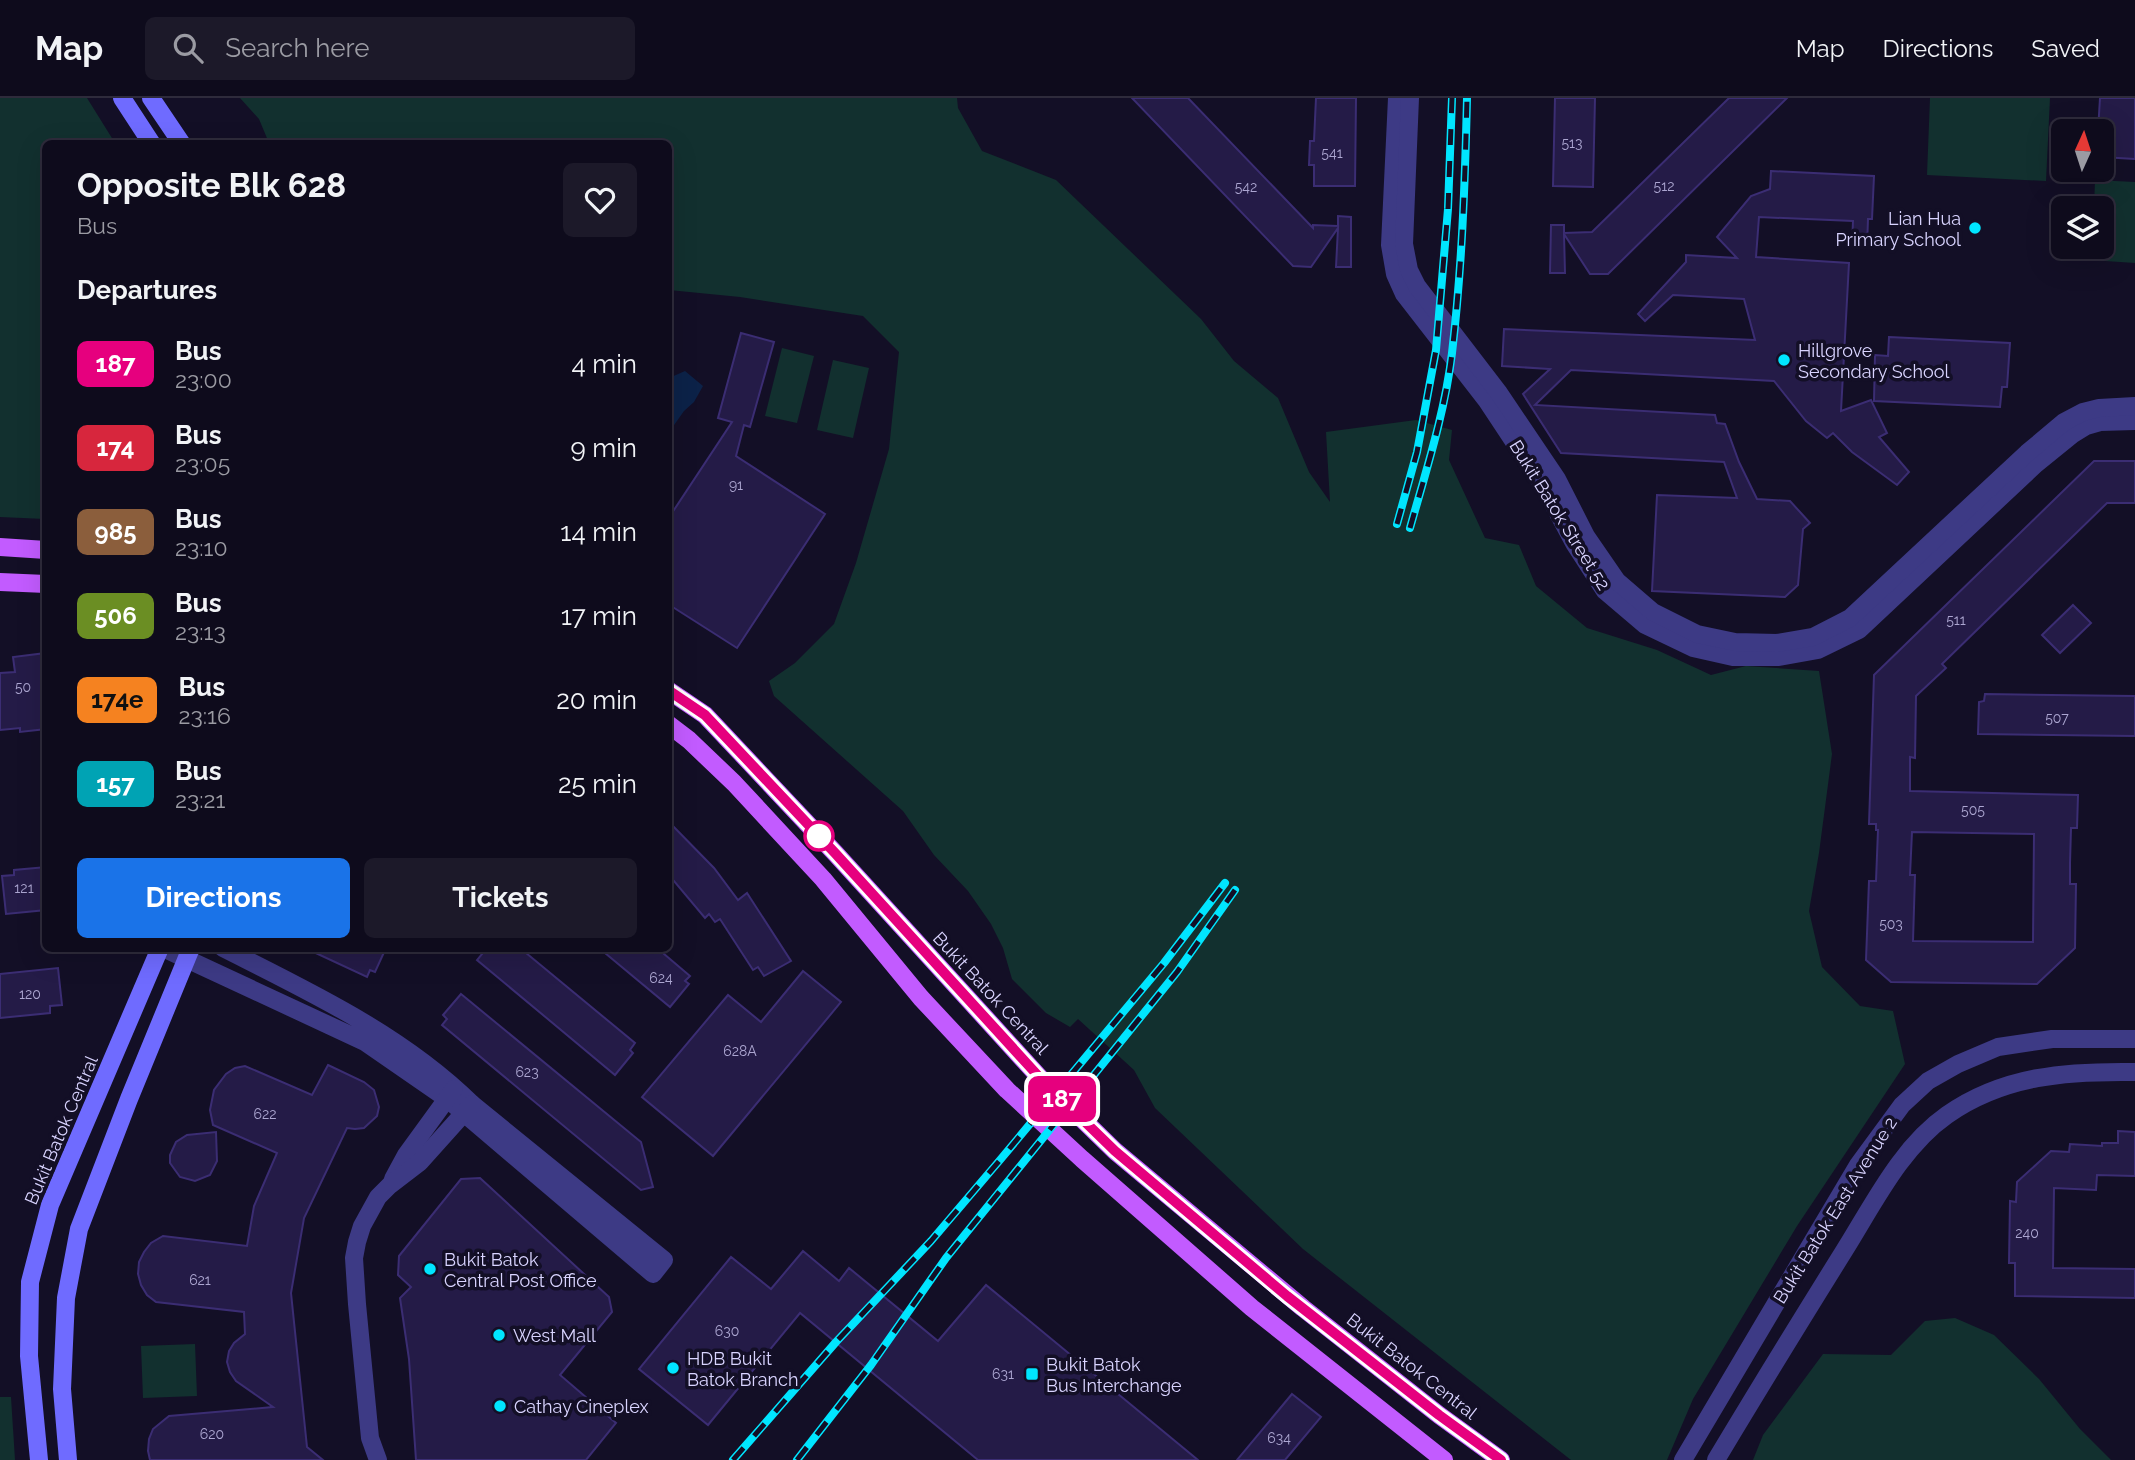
<!DOCTYPE html>
<html lang="en">
<head>
<meta charset="utf-8">
<style>
	body { margin:0; font-family:Raleway,sans-serif; background:#1c1929; color:#f1f3f6; height:100vh; display:flex; flex-direction:column; font-size:26px; white-space:nowrap }
	* { box-sizing:border-box; margin:0 }
	p { font-size:23px; color:#9b9ba3 }
	.icon { flex:none; width:38px; height:38px; fill:none; stroke:currentColor; stroke-width:2; stroke-linecap:round; stroke-linejoin:round }
	.map { position:relative; flex:1; overflow:hidden }
	.details { position:absolute; left:42px; top:42px; width:630px; height:812px; display:flex; flex-direction:column; background:#0e0b1c; border-radius:10px; box-shadow:0 7px 28px #0002,0 0 0 2px #2e2b3b }
	.details>* { flex:none }
	.badge { padding:0 14px; border-radius:10px; font-size:24px; line-height:46px }
	.needle { width:46px; rotate:3deg }
	.controls { position:absolute; left:2051px; top:21px; display:grid; gap:14px }
	.controls a { display:grid; place-items:center; width:63px; height:63px; border-radius:10px; background:#0e0b1c; box-shadow:0 7px 28px #0002,0 0 0 2px #2e2b3b; font-size:35px }
	.map>.badge { position:absolute; translate:-50% -50%; box-shadow:0 0 0 4px #fff }
	h2 { padding:0 35px; font-size:26px; line-height:63px }
	.round { display:grid; place-items:center; flex:none; width:74px; height:74px; border-radius:10px; background:#1c1929 }
	.summary { display:flex; align-items:center; justify-content:space-between; height:119px; padding:0 35px }
	h1 { font-size:33px; font-weight:700; line-height:52px }
	.button { display:flex; gap:14px; margin-top:auto; padding:14px 35px }
	.button a { flex:1; height:80px; border-radius:10px; background:#1a73e8; color:#fff; font-size:28px; font-weight:700; line-height:80px; text-align:center }
	.button a+a { background:#1c1929; color:#f1f3f6 }
	ul { padding:0; list-style:none }
	li { display:flex; align-items:center; gap:21px; height:84px; padding:0 35px }
	li div { flex:1 }
	li b { display:block; font-size:26px }
	li em { font-style:normal }
	li .badge { min-width:77px; font-weight:700; text-align:center }
	header { display:flex; align-items:center; gap:42px; box-sizing:border-box; height:98px; padding:0 35px; background:#0e0b1c; border-bottom:2px solid #2e2b3b }
	header strong { font-size:33px }
	nav { display:flex; gap:38px; margin-inline-start:auto; font-size:24px }
	.search { width:490px; height:63px; background:#1c1929; display:flex; align-items:center; gap:18px; box-sizing:border-box; padding:0 24px; border-radius:10px; color:#9b9ba3; font-size:26px }
	.map>svg:first-child { display:block }
</style>
</head>
<body>
<header>
<strong>Map</strong>
<div class="search"><svg class="icon" aria-label="search" viewBox="0 0 24 24"><circle cx="10" cy="10" r="6"/><path d="M15 15l6 6"/></svg>Search here</div>
<nav><a>Map</a><a>Directions</a><a>Saved</a></nav>
</header>
<div class="map">
<svg width="2135" height="1362" viewBox="0 0 2135 1362">
	<rect width="100%" height="100%" fill="#130f26"/>
	<!-- green -->
	<g fill="#12302f">
		<polygon points="0,0 87,0 115,45 46,46 45,421 0,419"/>
		<polygon points="240,0 957,0 958,10 982,53 1056,82 1201,221 1234,263 1278,300 1309,374 1330,404 1326,334 1416,322 1452,332 1449,362 1485,440 1519,447 1536,488 1587,530 1657,552 1711,577 1746,568 1819,573 1832,656 1819,755 1809,813 1822,869 1860,908 1893,913 1905,966 1797,1128 1693,1301 1667,1362 1571,1362 1303,1151 1155,1010 1134,972 1078,921 1070,929 1046,915 1012,881 1003,850 991,826 968,793 934,757 903,713 774,598 769,583 795,565 834,526 856,465 889,351 899,254 863,218 740,199 669,192 668,46 269,45 259,21"/>
		<polygon points="1930,0 2050,0 2046,83 1927,77"/>
		<polygon points="2095,82 2135,84 2135,165 2090,162 2091,149 2102,149 2102,110 2094,110"/>
		<polygon points="782,250 814,258 797,325 765,318"/>
		<polygon points="833,262 869,270 853,340 817,332"/>
		<polygon points="1955,1220 1994,1237 2039,1281 2080,1331 2111,1362 1753,1362 1763,1337 1823,1256 1891,1257 1925,1223"/>
		<polygon points="195,1246 197,1298 143,1300 141,1248"/>
		<polygon points="0,1299 11,1299 15,1362 0,1362"/>
	</g>
	<!-- water -->
	<polygon fill="#0c2248" points="685,273 703,288 694,304 684,313 672,330 669,346 669,280"/>
	<!-- building -->
	<g fill="#241b47" stroke="#3b2d73" stroke-width="2" fill-rule="evenodd">
		<polygon points="1132,0 1188,0 1313,130 1313,127 1338,128 1338,118 1351,119 1351,169 1336,169 1338,130 1311,169 1293,168"/>
		<polygon points="1316,0 1356,0 1355,88 1314,88 1314,67 1309,67 1310,43 1314,43"/>
		<polygon points="1555,0 1595,0 1593,89 1553,88"/>
		<polygon points="1729,0 1787,0 1608,176 1590,176 1564,136 1565,175 1550,175 1551,127 1564,127 1564,135 1592,134"/>
		<polygon points="2100,0 2135,0 2135,61 2102,59 2102,33 2098,33"/>
		<polygon points="1771,73 1874,78 1872,121 1868,121 1867,149 1852,148 1853,123 1759,119 1756,159 1849,165 1841,313 1871,302 1887,335 1879,339 1909,374 1897,387 1852,354 1833,335 1827,340 1806,323 1774,283 1571,272 1535,307 1715,317 1717,325 1725,326 1739,364 1757,401 1790,403 1810,425 1803,431 1798,487 1785,499 1652,493 1657,397 1737,400 1724,364 1561,355 1523,296 1550,271 1502,268 1504,231 1755,242 1744,201 1673,197 1645,223 1638,216 1686,164 1686,157 1737,160 1717,139 1751,98 1770,91"/>
		<polygon points="741,235 774,244 750,329 744,327 736,358 825,416 737,550 668,506 668,421 732,324 718,320"/>
		<polygon points="1889,239 2010,245 2007,289 2002,289 2000,309 1874,303 1875,257 1888,258"/>
		<path d="M2094 363H2135V405H2107L1942 566 1946 570 1916 598 1915 660 1910 659V693L2078 697 2077 730H2071L2070 765V786H2076L2075 850 2037 886 1891 884 1866 862 1869 783H1876L1878 732H1876V726H1869L1874 577ZM1912 734 2034 736 2033 844 1913 843 1915 777H1910Z"/>
		<polygon points="2073,507 2091,525 2060,555 2042,537"/>
		<polygon points="46,555 46,631 20,634 20,630 0,632 0,575 15,574 13,559"/>
		<polygon points="1985,596 2135,598 2135,638 1978,636 1979,604 1984,603"/>
		<polygon points="668,723 714,770 738,802 747,795 791,863 764,878 758,869 753,872 720,821 715,824 709,816 705,820 668,776"/>
		<polygon points="46,769 46,812 6,816 2,778 14,777 14,772"/>
		<polygon points="305,850 386,850 375,874 370,872 367,879"/>
		<polygon points="487,850 520,850 635,945 630,952 633,955 615,977 477,862"/>
		<polygon points="599,850 657,850 690,878 685,883 689,886 670,909"/>
		<polygon points="58,870 62,907 50,908 50,915 0,920 0,876"/>
		<polygon points="803,873 841,904 713,1058 642,999 728,897 761,924"/>
		<polygon points="461,896 641,1044 653,1089 641,1092 442,927 447,921 443,917"/>
		<polygon points="328,967 364,984 374,992 379,1009 377,1018 364,1030 355,1031 347,1030 304,1120 291,1195 307,1349 323,1362 150,1362 148,1353 149,1341 153,1331 169,1318 273,1309 236,1283 230,1274 227,1264 229,1253 234,1245 245,1236 244,1214 156,1204 147,1197 141,1187 138,1176 139,1164 144,1154 151,1145 163,1138 247,1148 254,1108 277,1055 213,1027 210,1012 214,992 226,976 235,970 245,968 312,997"/>
		<polygon points="2118,1033 2135,1034 2135,1078 2097,1077 2096,1092 2054,1090 2053,1170 2135,1171 2135,1200 2015,1198 2015,1165 2009,1165 2010,1103 2016,1104 2017,1084 2051,1053 2069,1054 2070,1046 2102,1048 2102,1045 2118,1045"/>
		<polygon points="216,1034 217,1063 210,1077 195,1083 180,1079 170,1065 170,1057 176,1044 187,1037"/>
		<polygon points="480,1080 609,1199 612,1214 560,1277 616,1325 586,1362 416,1362 409,1261 400,1200 411,1189 398,1177 399,1158 461,1081"/>
		<polygon points="803,1153 839,1183 849,1170 938,1243 986,1187 1198,1362 978,1362 800,1215 708,1327 639,1271 731,1159 771,1191"/>
		<polygon points="1292,1296 1321,1319 1285,1362 1237,1362"/>
	</g>
	<g fill="none" stroke-linecap="round" stroke-linejoin="round">
		<!-- minor -->
		<g stroke="#3d3a85" stroke-width="18">
			<polyline points="1397,0 1390,147 1395,176 1404,196 1487,303 1544,389 1574,445 1605,493 1645,527 1693,550 1733,559 1779,559 1818,552 1859,532 2036,366 2073,336 2086,328 2100,324 2135,323"/>
			<polyline points="1410,0 1404,146 1409,172 1417,188 1499,295 1557,381 1586,438 1617,483 1653,514 1697,536 1735,544 1777,545 1813,539 1850,520 2027,355 2064,324 2083,314 2099,310 2135,308"/>
			<path d="M163 850 365 944 446 1000 653 1176 664 1162 472 1006C402 937 310 894 223 850"/>
			<polyline points="393,1081 406,1057 454,991"/>
			<polyline points="378,1362 370,1340 357,1206 354,1160 357,1144 362,1128 378,1099 390,1087 420,1064 472,1006"/>
		</g>
		<!-- tertiary -->
		<g stroke="#3d3a85" stroke-width="18">
			<polyline points="1683,1362 1858,1067 1902,1007 1928,983 1958,966 1998,949 2052,941 2135,941"/>
			<path d="M1716 1362C1758 1292 1801 1222 1844 1153 1873 1107 1901 1049 1947 1017 2004 977 2068 973 2135 974"/>
		</g>
		<!-- secondary -->
		<g stroke="#6f6bff" stroke-width="18">
			<polyline points="122,0 152,46"/>
			<polyline points="151,0 182,46"/>
			<polyline points="39,1362 29,1258 30,1184 50,1107 160,850"/>
			<polyline points="68,1362 62,1291 66,1200 79,1131 129,1001 191,850"/>
		</g>
		<!-- primary -->
		<g stroke="#c25bff" stroke-width="18">
			<polyline points="0,449 46,452"/>
			<polyline points="0,484 46,486"/>
			<polyline points="668,592 705,617 835,755 1041,981 1115,1053 1303,1210 1439,1317 1501,1362"/>
			<polyline points="668,626 689,642 734,685 823,781 921,900 1007,992 1082,1061 1252,1210 1444,1362"/>
		</g>
		<!-- rail casing -->
		<g stroke="#00e5ff" stroke-width="8">
			<g id="rail">
				<polyline points="1397,426 1417,354 1436,252 1448,111 1452,0"/>
				<path d="M1410 430C1426 373 1445 314 1452 255 1462 170 1465 85 1467 0"/>
				<polyline points="733,1362 836,1244 931,1143 1000,1062 1164,865 1225,785"/>
				<polyline points="797,1362 871,1267 946,1160 1177,874 1235,792"/>
			</g>
		</g>
		<!-- rail -->
		<use href="#rail" stroke="#130f26" stroke-width="5" stroke-dasharray="16" stroke-linecap="butt"/>
	</g>
	<g fill="none" stroke-linecap="round" stroke-linejoin="round">
		<!-- line casing -->
		<g stroke="#fff" stroke-width="16">
			<polyline id="line" points="668,592 705,617 835,755 1041,981 1115,1053 1287,1198 1439,1317 1501,1362"/>
		</g>
		<!-- line -->
		<use href="#line" stroke="#e6007e" stroke-width="10"/>
	</g>
	<!-- markers -->
	<g fill="#00e5ff" stroke="#130f26" stroke-width="2.5">
		<circle cx="1975" cy="130" r="7"/>
		<circle cx="1784" cy="262" r="7"/>
		<circle cx="430" cy="1171" r="7"/>
		<circle cx="499" cy="1237" r="7"/>
		<circle cx="673" cy="1270" r="7"/>
		<rect x="1025" y="1269" width="14" height="14" rx="3.5"/>
		<circle cx="500" cy="1308" r="7"/>
	</g>
	<circle fill="#fff" stroke="#e6007e" stroke-width="3.5" cx="819" cy="738" r="14"/>
	<g text-anchor="middle" dominant-baseline="central" stroke-width="7" stroke-linejoin="round" paint-order="stroke">
		<!-- number labels -->
		<g font-size="14" fill="#aca6d1">
			<text x="1572" y="45">513</text>
			<text x="1332" y="55">541</text>
			<text x="1664" y="88">512</text>
			<text x="1246" y="89">542</text>
			<text x="736" y="387">91</text>
			<text x="1956" y="522">511</text>
			<text x="23" y="589">50</text>
			<text x="2057" y="620">507</text>
			<text x="1973" y="712">505</text>
			<text x="24" y="790">121</text>
			<text x="1891" y="826">503</text>
			<text x="661" y="880">624</text>
			<text x="30" y="896">120</text>
			<text x="740" y="953">628A</text>
			<text x="527" y="974">623</text>
			<text x="265" y="1016">622</text>
			<text x="2027" y="1135">240</text>
			<text x="200" y="1182">621</text>
			<text x="727" y="1233">630</text>
			<text x="1003" y="1276">631</text>
			<text x="212" y="1336">620</text>
			<text x="1279" y="1340">634</text>
		</g>
		<!-- poi labels -->
		<g font-size="18" fill="#d9d4ff" stroke="#130f26" text-anchor="start">
			<text x="1961" y="120" text-anchor="end">Lian Hua<tspan x="1961" dy="21">Primary School</tspan></text>
			<text x="1798" y="252">Hillgrove<tspan x="1798" dy="21">Secondary School</tspan></text>
			<text x="444" y="1161">Bukit Batok<tspan x="444" dy="21">Central Post Office</tspan></text>
			<text x="513" y="1237">West Mall</text>
			<text x="687" y="1260">HDB Bukit<tspan x="687" dy="21">Batok Branch</tspan></text>
			<text x="1046" y="1266">Bukit Batok<tspan x="1046" dy="21">Bus Interchange</tspan></text>
			<text x="514" y="1308">Cathay Cineplex</text>
		</g>
		<!-- street labels -->
		<g font-size="18" fill="#d9d4ff" stroke="#130f26">
			<text transform="translate(1560 417) rotate(58)">Bukit Batok Street 52</text>
			<text transform="translate(991 895) rotate(47)">Bukit Batok Central</text>
			<text transform="translate(61 1032) rotate(-67)">Bukit Batok Central</text>
			<text transform="translate(1835 1112) rotate(-58)">Bukit Batok East Avenue 2</text>
			<text transform="translate(1412 1268) rotate(38)">Bukit Batok Central</text>
		</g>
	</g>
</svg>
<div class="controls">
<a><svg class="needle" viewBox="-14 -14 28 28"><path d="M0-13l5 13h-10z" fill="#e53935"/><path d="M0 13l5-13h-10z" fill="#9b9ba3"/></svg></a>
<a><svg class="icon" aria-label="layers" viewBox="0 0 24 24"><path d="M12 4l9 5-9 5-9-5zM3 14l9 5 9-5"/></svg></a>
</div>
<b class="badge" style="left:1062px;top:1001px;background:#e6007e;color:#fff">187</b>
<section class="details">
<div class="summary"><div><h1>Opposite Blk 628</h1><p>Bus</p></div><a class="round"><svg class="icon" aria-label="heart" viewBox="0 0 24 24"><path d="M12 20l-8-8c-3-5 5-10 8-4 3-6 11-1 8 4z"/></svg></a></div>
<h2>Departures</h2>
<ul>
<li><span class="badge" style="background:#e6007e;color:#fff">187</span><div><b>Bus</b><p>23:00</p></div><em>4 min</em></li>
<li><span class="badge" style="background:#d7263d;color:#fff">174</span><div><b>Bus</b><p>23:05</p></div><em>9 min</em></li>
<li><span class="badge" style="background:#8b5e3c;color:#fff">985</span><div><b>Bus</b><p>23:10</p></div><em>14 min</em></li>
<li><span class="badge" style="background:#6b8e23;color:#fff">506</span><div><b>Bus</b><p>23:13</p></div><em>17 min</em></li>
<li><span class="badge" style="background:#f58220;color:#111">174e</span><div><b>Bus</b><p>23:16</p></div><em>20 min</em></li>
<li><span class="badge" style="background:#00a3b4;color:#fff">157</span><div><b>Bus</b><p>23:21</p></div><em>25 min</em></li>
</ul>
<div class="button"><a>Directions</a><a>Tickets</a></div>
</section>
</div>
</body>
</html>
